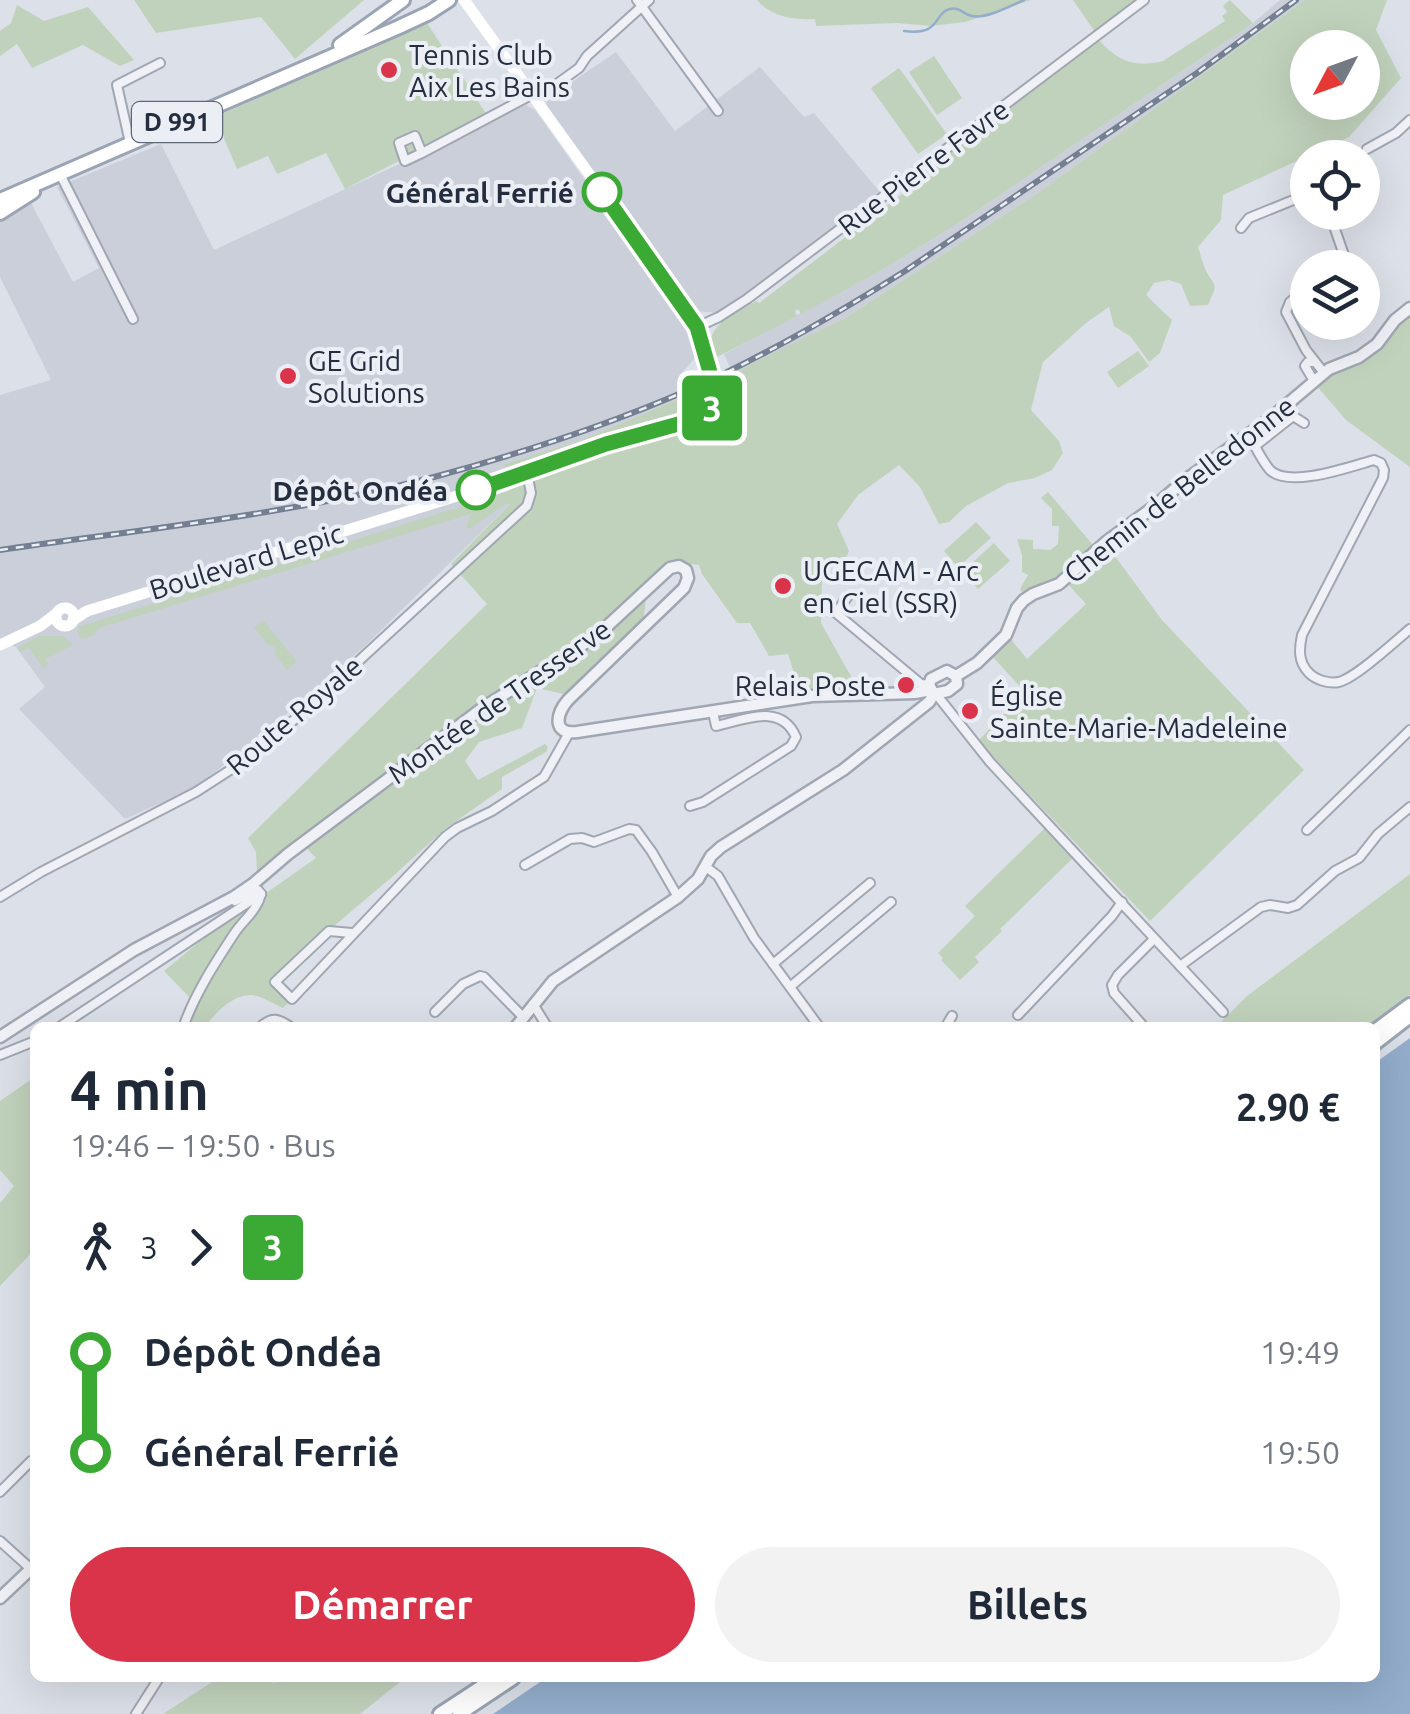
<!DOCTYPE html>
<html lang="fr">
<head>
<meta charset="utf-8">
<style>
	body { margin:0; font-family:Ubuntu,sans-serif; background:#f2f2f3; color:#1f2937; height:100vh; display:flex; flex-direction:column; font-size:38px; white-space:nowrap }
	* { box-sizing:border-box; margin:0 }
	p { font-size:32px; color:#747a83 }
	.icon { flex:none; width:55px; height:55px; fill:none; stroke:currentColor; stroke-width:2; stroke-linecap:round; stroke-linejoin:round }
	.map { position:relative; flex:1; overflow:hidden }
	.side { position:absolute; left:30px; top:1022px; width:1350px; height:660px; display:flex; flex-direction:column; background:#fff; border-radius:15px; box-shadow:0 10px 40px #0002 }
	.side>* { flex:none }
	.badge { padding:0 20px; border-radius:8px; font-size:35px; line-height:65px }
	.needle { width:65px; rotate:229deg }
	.buttons { position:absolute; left:1290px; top:30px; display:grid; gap:20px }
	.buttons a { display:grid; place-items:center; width:90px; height:90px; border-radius:50%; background:#fff; box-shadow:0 10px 40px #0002; font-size:50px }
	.map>.badge { position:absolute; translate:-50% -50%; box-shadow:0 0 0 5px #fff }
	.legs { display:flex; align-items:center; gap:15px; height:110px; padding:0 40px; font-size:32px }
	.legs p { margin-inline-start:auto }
	.overview { display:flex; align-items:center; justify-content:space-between; height:170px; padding:0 40px }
	h1 { font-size:55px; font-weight:700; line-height:75px }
	.button { display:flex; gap:20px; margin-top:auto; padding:20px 40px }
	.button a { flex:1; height:115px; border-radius:60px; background:#d9344a; color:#fff; font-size:40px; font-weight:700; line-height:115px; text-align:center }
	.button a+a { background:#f2f2f3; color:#1f2937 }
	ul { padding:0 40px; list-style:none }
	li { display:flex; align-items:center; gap:35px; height:100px; font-size:38px }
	li i { display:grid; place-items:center; width:15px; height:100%; margin:0 12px; background:currentColor }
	li i::after { content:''; width:25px; height:25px; margin:-12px; border:8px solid; border-radius:50%; background:#fff }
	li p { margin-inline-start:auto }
	li:first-child i { background:linear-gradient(#0000 50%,currentColor 0) }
	li:last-child i { background:linear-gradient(currentColor 50%,#0000 0) }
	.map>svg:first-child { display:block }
</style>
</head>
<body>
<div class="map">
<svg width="1410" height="1714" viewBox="0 0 1410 1714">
	<rect width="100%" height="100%" fill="#dce0e8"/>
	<!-- built -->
	<g fill="#cacfda">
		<polygon points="1280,0 1305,0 1036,194 845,318 733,374 724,354 882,270 962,221 1253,23"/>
		<polygon points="616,52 675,131 760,67 804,117 814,113 879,191 792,261 719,313 695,311 546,105 547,99"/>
		<polygon points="526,105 535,110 680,314 696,357 679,376 688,395 581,440 504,464 513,501 367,644 247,748 192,789 125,819 19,709 45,687 16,647 9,644 0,650 0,395 51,380 0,277 0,222 31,203 73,282 99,268 57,187 161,144 214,250"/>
	</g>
	<!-- green -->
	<g fill="#c1d2bc" fill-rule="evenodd">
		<polygon points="134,0 364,0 295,59 261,17 156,33"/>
		<path d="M757 0H1031L965 22 931 26 897 23 816 26 815 19C794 20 771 17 757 0Z"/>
		<polygon points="1073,0 1137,0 1095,32"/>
		<path d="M1230 0 1253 23 962 221 882 270 801 314 798 309 795 311 797 316 715 358C714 355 711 345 711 341 712 322 742 310 756 301L759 303 906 191 904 187 1098 39C1117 61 1134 68 1163 61L1225 21 1222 16 1227 12 1223 6Z"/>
		<path d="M1305 0H1387L1376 30 1401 78 1349 137 1223 195 1221 220 1198 247C1201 255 1203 266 1207 273 1218 289 1216 286 1208 305L1190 306 1181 284 1169 280 1154 283 1146 295 1172 320 1160 353 1149 362 1131 337 1114 326 1109 307 1086 323 1043 362 1031 410 1059 441 1063 453 1052 470 1035 478 1008 483 966 506 949 522 939 524 920 487 899 465 858 495 837 524 849 551 843 564 825 569 815 558 822 578 821 623 858 689 800 692 788 654 769 656 750 623H737L702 574 699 565 673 562 656 574 646 595 644 617 568 695 537 688 522 728 479 742 465 761 478 780 545 744 548 747 546 752 502 777V789L445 829 392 877 270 980 290 1001 283 1008C274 1004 261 996 252 995 233 994 215 1013 205 1027H181L192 1000 164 971 216 928 316 858 299 840 257 872 256 852 248 838 487 604 451 564 510 504H505L470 529 466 527 471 514 99 628 94 635 82 639 79 636 78 627 510 491 504 464 581 440 688 395 845 318 1036 194ZM1308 48H1362V102H1308Z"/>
		<polygon points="17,5 44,21 88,7 134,60 120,66 83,45 32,68 17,44 0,56 0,31 11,23"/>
		<polygon points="427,23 487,115 345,189 326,153 277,174 268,156 237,169 215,117"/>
		<polygon points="934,56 962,98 937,115 909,72"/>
		<polygon points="899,68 947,134 918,154 871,88"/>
		<polygon points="1410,312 1410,467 1346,420 1315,384 1334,370 1358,363"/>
		<polygon points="1138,351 1149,366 1118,388 1107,372"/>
		<polygon points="1048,492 1093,545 1057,577 1022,592 1020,589 1028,575 1022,572 1022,555 1017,539 1033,540 1033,549 1050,550 1058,544 1059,526 1052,526 1052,509 1041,498"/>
		<polygon points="976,522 991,538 958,567 944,551"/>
		<polygon points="994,543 1010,561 978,589 962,572"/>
		<polygon points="1109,548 1162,620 1304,770 1150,921 978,741 1025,692 991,655 1010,638 1027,659 1086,604 1068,584"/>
		<polygon points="263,620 295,659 295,663 287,670 275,655 276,647 268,645 254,627"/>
		<polygon points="39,636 63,636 73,645 45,659 48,664 43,668 29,648 20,652 17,648"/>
		<polygon points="1045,828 1074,857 1000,929 1002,931 975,957 979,962 960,980 941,960 943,958 938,953 975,916 965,906"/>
		<polygon points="1410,874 1410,995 1366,1027 1216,1027 1247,996"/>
		<polygon points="29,1081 35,1083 35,1249 0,1286 0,1203 14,1186 0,1170 0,1101"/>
		<polygon points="218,1678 262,1678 274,1683 286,1678 405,1678 360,1714 163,1714"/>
	</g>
	<!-- water -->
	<polygon fill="#93adcb" points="1410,1038 1410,1714 493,1714 546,1678 1375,1678 1375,1063"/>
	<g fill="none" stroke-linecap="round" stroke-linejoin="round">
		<!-- stream -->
		<path stroke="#93adcb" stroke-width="2.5" d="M904 31C942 36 933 13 950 9 959 6 964 15 972 16 987 19 1010 6 1024 0"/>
		<!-- minor casing -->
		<g stroke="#a1a7b2" stroke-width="12">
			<g id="minor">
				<polyline points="637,0 718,111"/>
				<polyline points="536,99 579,68 587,56 649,0"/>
				<polyline points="130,143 117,85 160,63"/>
				<polyline points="1367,149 1396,133 1410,120"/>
				<polyline points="422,153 405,161 399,143 415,136 422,153 533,94"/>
				<polyline points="60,174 133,319"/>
				<polyline points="1329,212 1344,255 1333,268"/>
				<polyline points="1241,228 1249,218 1308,194"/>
				<polyline points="1308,287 1290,302 1286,312 1306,350 1324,373"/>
				<polyline points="697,327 719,317 747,299 1144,0"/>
				<polyline points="1314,381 1305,366 1308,362 1315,362"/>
				<path d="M1249 435C1255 446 1262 461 1270 470 1289 489 1352 466 1374 460L1381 463 1384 470 1383 478 1302 635C1299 649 1298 662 1309 673 1316 680 1329 684 1339 682 1357 677 1394 642 1410 629"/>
				<polyline points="1255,446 1293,416 1304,423"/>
				<polyline points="848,596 836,613 921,684 929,685"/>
				<polyline points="936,694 990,762 1223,1012"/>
				<path d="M690 806 703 802 791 746 796 737C781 702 744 720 716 726L713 712"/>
				<polyline points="1307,830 1410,730"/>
				<polyline points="525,865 570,839 582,838 594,842 629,829 636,830 652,852 678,897"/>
				<polyline points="706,867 718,876 754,938 820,1028"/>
				<polyline points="0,897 41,872 196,792 241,763 300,715 527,506 531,493 527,473"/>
				<polyline points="235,901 258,890 261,894"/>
				<polyline points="352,933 329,931 275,982 292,999 445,837 457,828 492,811 544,777 569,733"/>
				<polyline points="773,964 870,883"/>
				<polyline points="1180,966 1261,907 1270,905 1288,908 1297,905 1335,871 1359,858 1378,834 1410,807"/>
				<polyline points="791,986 891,902"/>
				<polyline points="533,1004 548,1028"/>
				<polyline points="435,1012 463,984 480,976 484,977 523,1017"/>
				<polyline points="1018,1015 1112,916 1122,902"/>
				<polyline points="58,1028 261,894"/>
				<path d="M183 1028C194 995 215 963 234 934 243 920 257 911 261 894"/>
				<path d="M259 1028C272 1016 278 1018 292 1028"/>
				<polyline points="945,1028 952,1016"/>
				<polyline points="1145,1028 1114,993 1112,985 1118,975 1154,939"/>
				<polyline points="0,1055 35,1041"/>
				<polyline points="0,1492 31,1461"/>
				<polyline points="0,1541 31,1569"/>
				<polyline points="136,1714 159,1678"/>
			</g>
		</g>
		<!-- tertiary casing -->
		<g stroke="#a1a7b2" stroke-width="15">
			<g id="tertiary">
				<polygon points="947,671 956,676 957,684 948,691 934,694 929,685 931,679"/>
				<polyline points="956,676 977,663 1006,635 1017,608 1024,600 1033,594 1059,584 1106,542 1155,506 1184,481 1271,418 1329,369 1359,357 1377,344 1395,320 1410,308"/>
				<polyline points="515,1028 553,981 678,897 698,879 711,856 721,847 843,770 929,702 934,694"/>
				<path d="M0 1037 134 950 234 897 253 884 288 854 484 707 578 648 603 630 670 568 679 566 686 570 688 578 684 588 568 700C556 714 552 735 577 732L812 696 915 693 931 690"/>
				<polyline points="0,1598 35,1565"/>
			</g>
		</g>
		<!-- primary casing -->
		<g stroke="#9aa4b4" stroke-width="18">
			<g id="primary">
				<polyline points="340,45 403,0"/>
				<polyline points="0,200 399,27 429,13 449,0"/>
				<polyline points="0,213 33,192"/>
				<polyline points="1375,1031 1410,1005"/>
				<polyline points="1375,1043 1410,1016"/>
				<polyline points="440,1714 495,1678"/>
				<polyline points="459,1714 513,1678"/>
			</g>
		</g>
		<!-- minor -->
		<use href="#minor" stroke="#eff1f6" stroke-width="8"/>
		<!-- tertiary -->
		<use href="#tertiary" stroke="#eff1f6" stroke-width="10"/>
		<!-- secondary -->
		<g stroke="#fff" stroke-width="11">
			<circle cx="65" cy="617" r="9"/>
			<path d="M73 620 87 611 502 482 606 443 696 419C704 416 711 412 714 403 721 385 701 334 692 317L464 0"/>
			<polyline points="0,645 40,626 56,614"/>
		</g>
		<!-- primary -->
		<use href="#primary" stroke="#fff" stroke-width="12"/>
		<!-- rail casing -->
		<g stroke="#747f92" stroke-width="6">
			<path id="rail" d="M0 550C145 529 293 514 434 477 519 454 605 426 686 391 762 358 835 315 905 271L1197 73 1296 0"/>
		</g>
		<!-- rail -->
		<use href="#rail" stroke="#ebeff5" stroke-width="2.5" stroke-dasharray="8" stroke-linecap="butt"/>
	</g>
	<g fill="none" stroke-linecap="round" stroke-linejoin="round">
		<!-- line-1 casing -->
		<g stroke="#fff" stroke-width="22">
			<polyline id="line-1" points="476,490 606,444 700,418 713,407 716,393 697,327 602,192"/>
		</g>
		<!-- line-1 -->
		<use href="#line-1" stroke="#3aaa35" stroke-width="15"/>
	</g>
	<!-- markers -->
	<g fill="#d9344a" stroke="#ebeff5" stroke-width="4">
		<circle cx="389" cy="70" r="10"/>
		<circle cx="288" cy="376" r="10"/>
		<circle cx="783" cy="586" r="10"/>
		<circle cx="906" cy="685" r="10"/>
		<circle cx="970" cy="711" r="10"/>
	</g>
	<g fill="#fff" stroke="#3aaa35" stroke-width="5">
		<circle cx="602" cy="192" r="18"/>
		<circle cx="476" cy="490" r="18"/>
	</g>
	<g text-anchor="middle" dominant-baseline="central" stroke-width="8" stroke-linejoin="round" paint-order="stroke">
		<!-- shield labels -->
		<rect fill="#ebeff5" stroke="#606876" stroke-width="2.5" x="132" y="102" width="90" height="40" rx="8"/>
		<g font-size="25" font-weight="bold" fill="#242e3f">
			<text x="177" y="122">D 991</text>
		</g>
		<!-- poi labels -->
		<g font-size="28" fill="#242e3f" stroke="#ebeff5" text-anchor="start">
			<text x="409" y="54">Tennis Club<tspan x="409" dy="32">Aix Les Bains</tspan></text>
			<text x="308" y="360">GE Grid<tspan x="308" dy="32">Solutions</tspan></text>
			<text x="803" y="570">UGECAM - Arc<tspan x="803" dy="32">en Ciel (SSR)</tspan></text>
			<text x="886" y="685" text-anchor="end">Relais Poste</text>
			<text x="990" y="695">Église<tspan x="990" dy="32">Sainte-Marie-Madeleine</tspan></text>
		</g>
		<!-- street labels -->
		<g font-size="28" fill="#242e3f" stroke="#ebeff5">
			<text transform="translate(923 167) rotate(-37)">Rue Pierre Favre</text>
			<text transform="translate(1179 489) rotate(-38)">Chemin de Belledonne</text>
			<text transform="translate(246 561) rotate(-17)">Boulevard Lepic</text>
			<text transform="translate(499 701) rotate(-35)">Montée de Tresserve</text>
			<text transform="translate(294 715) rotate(-40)">Route Royale</text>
		</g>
		<!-- stop labels -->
		<g font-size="28" font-weight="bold" fill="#242e3f" stroke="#ebeff5" text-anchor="end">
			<text x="574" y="192">Général Ferrié</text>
			<text x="448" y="490">Dépôt Ondéa</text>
		</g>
	</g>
</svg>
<div class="buttons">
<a><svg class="needle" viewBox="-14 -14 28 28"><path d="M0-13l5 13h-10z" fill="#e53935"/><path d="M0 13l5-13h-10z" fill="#747a83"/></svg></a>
<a><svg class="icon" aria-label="locate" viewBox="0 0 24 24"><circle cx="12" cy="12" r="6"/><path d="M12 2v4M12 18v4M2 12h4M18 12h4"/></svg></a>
<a><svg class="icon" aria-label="layers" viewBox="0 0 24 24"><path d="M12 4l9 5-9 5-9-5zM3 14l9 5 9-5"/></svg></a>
</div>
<b class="badge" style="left:712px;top:408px;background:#3aaa35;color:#fff">3</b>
<section class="side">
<div class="overview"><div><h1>4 min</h1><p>19:46 – 19:50 · Bus</p></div><b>2.90 €</b></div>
<div class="legs"><svg class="icon" aria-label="walk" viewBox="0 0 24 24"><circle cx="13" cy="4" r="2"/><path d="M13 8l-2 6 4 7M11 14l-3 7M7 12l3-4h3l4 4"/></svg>3<svg class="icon" aria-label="forward" viewBox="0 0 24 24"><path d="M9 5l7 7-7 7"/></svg><b class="badge" style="background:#3aaa35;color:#fff">3</b></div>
<ul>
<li><i style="color:#3aaa35"></i><b>Dépôt Ondéa</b><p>19:49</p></li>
<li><i style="color:#3aaa35"></i><b>Général Ferrié</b><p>19:50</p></li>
</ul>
<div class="button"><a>Démarrer</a><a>Billets</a></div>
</section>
</div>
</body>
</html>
